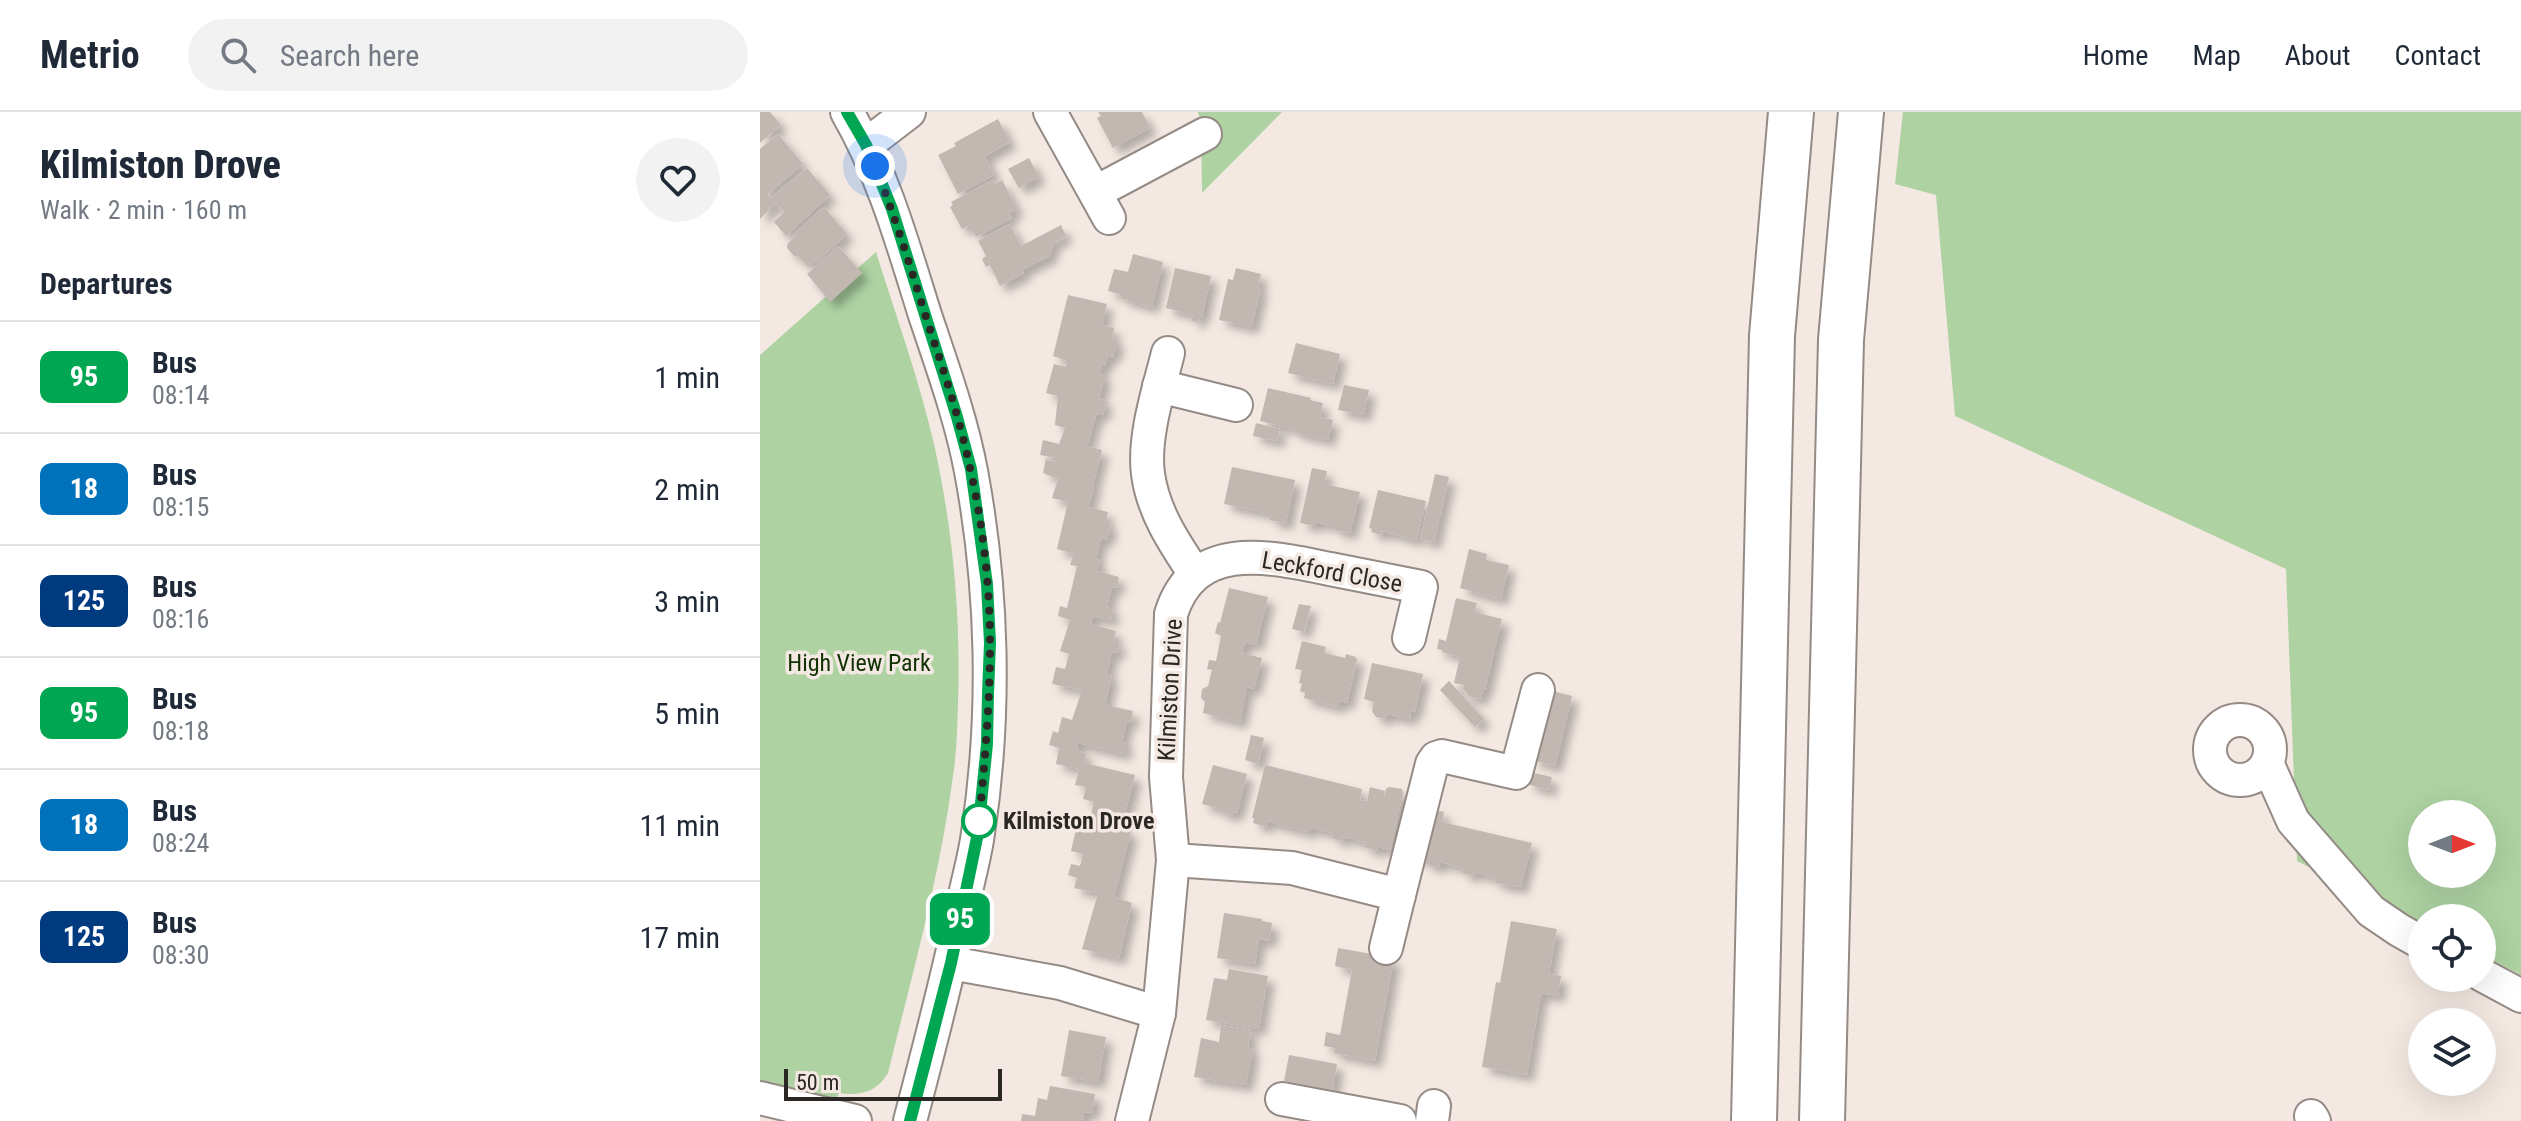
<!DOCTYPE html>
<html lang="en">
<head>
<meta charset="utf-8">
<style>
	body { margin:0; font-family:"Roboto Condensed",sans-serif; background:#f2f2f3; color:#1f2937; height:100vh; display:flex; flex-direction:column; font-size:30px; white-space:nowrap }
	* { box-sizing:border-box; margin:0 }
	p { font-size:26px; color:#747a83 }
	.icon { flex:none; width:44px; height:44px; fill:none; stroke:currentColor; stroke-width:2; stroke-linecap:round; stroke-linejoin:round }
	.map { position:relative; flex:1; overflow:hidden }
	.drawer { display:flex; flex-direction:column; background:#fff; width:760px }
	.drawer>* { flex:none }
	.badge { padding:0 16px; border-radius:12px; font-size:28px; line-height:52px }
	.needle { width:52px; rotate:90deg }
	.buttons { position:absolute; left:1648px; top:688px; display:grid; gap:16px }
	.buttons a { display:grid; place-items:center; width:88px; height:88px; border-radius:50%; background:#fff; box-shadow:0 8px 32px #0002; font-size:40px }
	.scale { position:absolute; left:24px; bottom:20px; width:218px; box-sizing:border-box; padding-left:8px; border:4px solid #2b2724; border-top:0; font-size:22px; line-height:28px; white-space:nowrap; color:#2b2724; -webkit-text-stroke:6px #f4e9e2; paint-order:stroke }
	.you { position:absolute; width:40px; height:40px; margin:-20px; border:6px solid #fff; border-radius:50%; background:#1a73e8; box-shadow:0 0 0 12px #1a73e833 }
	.map>.badge { position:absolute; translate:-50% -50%; box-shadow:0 0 0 4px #fff }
	h2 { padding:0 40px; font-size:30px; line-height:72px }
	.round { display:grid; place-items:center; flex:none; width:84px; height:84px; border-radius:42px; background:#f2f2f3 }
	.summary { display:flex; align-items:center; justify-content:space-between; height:136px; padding:0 40px }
	h1 { font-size:38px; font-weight:800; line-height:60px }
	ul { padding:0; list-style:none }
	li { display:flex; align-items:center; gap:24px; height:112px; padding:0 40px; border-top:2px solid #e0e1e3 }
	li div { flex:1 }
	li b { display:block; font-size:30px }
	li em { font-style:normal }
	li .badge { min-width:88px; font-weight:700; text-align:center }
	header { display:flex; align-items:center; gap:48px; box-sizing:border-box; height:112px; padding:0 40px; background:#fff; border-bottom:2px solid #e0e1e3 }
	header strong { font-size:38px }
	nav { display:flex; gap:44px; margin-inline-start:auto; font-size:28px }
	.search { width:560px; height:72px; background:#f2f2f3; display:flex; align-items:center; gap:20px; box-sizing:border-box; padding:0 28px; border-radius:44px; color:#747a83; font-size:30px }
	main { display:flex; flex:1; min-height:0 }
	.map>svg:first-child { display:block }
</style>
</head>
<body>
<header>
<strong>Metrio</strong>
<div class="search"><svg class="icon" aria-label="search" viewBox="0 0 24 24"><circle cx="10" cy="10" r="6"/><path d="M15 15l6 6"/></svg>Search here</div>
<nav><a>Home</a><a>Map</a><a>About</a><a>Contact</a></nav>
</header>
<main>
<section class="drawer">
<div class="summary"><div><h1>Kilmiston Drove</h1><p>Walk · 2 min · 160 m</p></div><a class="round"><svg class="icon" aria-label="heart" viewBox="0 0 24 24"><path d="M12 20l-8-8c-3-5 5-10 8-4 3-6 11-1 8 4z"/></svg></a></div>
<h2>Departures</h2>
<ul>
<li><span class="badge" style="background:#00a651;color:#fff">95</span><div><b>Bus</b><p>08:14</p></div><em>1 min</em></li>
<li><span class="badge" style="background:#0072bc;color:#fff">18</span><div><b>Bus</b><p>08:15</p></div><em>2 min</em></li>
<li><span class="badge" style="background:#003b80;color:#fff">125</span><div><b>Bus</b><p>08:16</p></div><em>3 min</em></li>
<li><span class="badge" style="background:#00a651;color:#fff">95</span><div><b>Bus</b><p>08:18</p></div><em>5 min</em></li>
<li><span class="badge" style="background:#0072bc;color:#fff">18</span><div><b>Bus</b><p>08:24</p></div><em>11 min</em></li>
<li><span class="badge" style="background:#003b80;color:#fff">125</span><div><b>Bus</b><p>08:30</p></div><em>17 min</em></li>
</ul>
</section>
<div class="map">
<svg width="1761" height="1009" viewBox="0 0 1761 1009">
	<defs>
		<filter id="shadow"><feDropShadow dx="7" dy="7" stdDeviation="4" flood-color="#0004"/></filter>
	</defs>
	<rect width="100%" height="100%" fill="#f4e9e2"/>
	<!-- green -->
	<g fill="#aed2a2" fill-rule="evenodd">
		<polygon points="438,0 522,0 442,81 441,11"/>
		<path d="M1143 0H1761V863L1722 843V806H1662V813L1537 749 1526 457 1195 304 1176 83 1135 72ZM1662 702H1722V762H1662Z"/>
		<path d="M116 140C136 204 159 267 174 332 193 418 201 504 198 591 197 616 197 640 193 664 180 764 152 863 128 961 117 980 101 984 79 981L76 987 0 969V243Z"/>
	</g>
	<!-- building -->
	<g fill="#c2b7b1" filter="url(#shadow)">
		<polygon points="0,0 10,0 21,13 0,31"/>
		<polygon points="338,0 382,0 390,16 353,36 337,6 341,4"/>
		<polygon points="238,7 250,30 225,44 234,63 198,82 178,43 196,34 194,31"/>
		<polygon points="18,22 43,52 8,82 11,86 47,56 70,83 26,124 14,110 24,100 16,91 0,107 0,37"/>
		<polygon points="269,46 279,65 259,76 248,57"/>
		<polygon points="233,68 235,72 242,68 257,97 249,101 252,106 216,125 210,113 202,117 190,95 193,93 191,90"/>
		<polygon points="64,95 87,122 56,151 54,149 48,155 38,144 34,144 27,136 28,131 35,125 33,123"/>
		<polygon points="250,112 261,134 301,113 306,124 293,131 290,144 262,158 264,161 240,174 230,153 226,155 222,147 226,144 218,129"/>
		<polygon points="78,134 102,161 70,190 47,162"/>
		<polygon points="373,142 403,150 392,195 362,187 362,183 348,179 354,157 368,160"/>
		<polygon points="415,156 451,164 442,205 439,204 438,210 431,209 433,203 406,196"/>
		<polygon points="476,156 501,162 498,175 501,175 492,215 459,208 468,167 473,168"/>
		<polygon points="308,183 347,192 342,213 354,216 352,227 358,229 353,245 348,243 345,254 342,254 339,261 345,264 339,287 346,289 343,303 337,301 327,334 342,338 333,374 330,373 334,376 328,395 348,400 345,411 351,412 347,428 341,426 336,447 340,448 337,459 359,465 357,476 352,475 347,495 353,497 351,508 333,504 331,512 356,519 353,530 360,531 357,541 352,540 347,562 352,562 345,593 373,599 371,610 367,609 362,630 366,631 364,642 318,631 317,639 326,641 324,651 375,663 361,717 371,719 354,785 372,791 359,846 322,837 338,781 314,776 317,766 308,763 311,752 320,754 323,742 311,739 316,717 324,719 329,711 334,690 323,687 326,675 315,673 319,657 296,652 299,636 289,633 293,619 298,621 302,605 312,608 322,578 292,572 296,555 305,557 309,542 300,539 310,508 298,504 300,494 307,496 317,454 310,453 314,442 297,437 308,390 292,386 298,367 283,361 286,347 296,350 296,346 280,343 283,328 299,332 305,316 295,313 298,284 286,281 294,252 306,255 307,249 293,244"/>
		<polygon points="536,231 580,242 573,272 528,261"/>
		<polygon points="584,273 609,278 604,303 578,298"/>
		<polygon points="508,276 551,286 550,288 563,291 560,305 573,308 568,328 534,320 535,317 500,309"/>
		<polygon points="496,311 520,317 517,329 493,324"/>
		<polygon points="472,355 535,368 526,411 510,408 511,402 464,392"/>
		<polygon points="552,356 567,359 564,372 600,380 590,421 575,418 576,414 555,410 554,414 540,411"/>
		<polygon points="675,362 689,365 674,430 660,427"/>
		<polygon points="618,378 666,389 657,428 622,419 621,423 611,420 612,417 609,416"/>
		<polygon points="709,437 727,442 726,448 749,453 741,487 700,476"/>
		<polygon points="469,476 508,485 496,533 485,530 482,541 502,546 494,577 487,575 480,610 443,601 445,590 441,586 442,577 448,574 452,558 447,557 449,548 456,549 461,524 455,521 458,510 460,511"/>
		<polygon points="696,486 717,491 714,500 742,507 725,578 723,578 721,587 710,585 703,577 704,573 694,571 700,545 682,540 682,538 677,537 679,527 686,529"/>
		<polygon points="539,492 551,494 544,520 532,517"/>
		<polygon points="542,529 566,535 564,541 585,546 586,542 596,545 597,548 587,591 579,589 578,595 544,586 545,581 540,579 542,572 539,571 542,558 535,557"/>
		<polygon points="612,551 663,562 655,600 651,599 650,607 627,602 625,607 616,605 612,599 614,590 604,587"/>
		<polygon points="689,569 724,607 715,615 680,578"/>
		<polygon points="789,578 812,584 795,654 772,648"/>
		<polygon points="491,623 504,626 498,652 485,648"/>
		<polygon points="453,653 487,662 477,701 474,700 473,703 460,700 461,697 442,692"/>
		<polygon points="505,653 602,677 600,688 607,689 610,675 625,679 623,692 626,677 629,675 642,677 643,681 630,738 618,735 617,739 604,735 605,730 583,725 582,729 572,726 573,721 551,716 547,720 507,709 506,715 493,711 494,706 492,706"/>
		<polygon points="770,660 792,665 789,678 767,672"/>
		<polygon points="662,695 684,700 682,710 772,731 761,775 735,771 736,766 714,760 713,764 702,761 703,756 680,750 679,755 666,752 667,748 650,744"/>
		<polygon points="464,801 502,807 502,809 512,811 510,829 499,827 495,852 457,846"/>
		<polygon points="751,809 797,817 789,862 801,864 798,884 781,881 767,963 722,955 736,870 740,871"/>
		<polygon points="578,836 634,846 615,949 574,941 575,936 564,934 566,920 580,923 592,858 575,854"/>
		<polygon points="469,857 508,864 499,917 446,908 454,866 467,868"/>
		<polygon points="461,913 491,918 488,936 493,936 486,973 434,965 441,926 459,930"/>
		<polygon points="309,918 346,925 338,970 301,964"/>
		<polygon points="529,943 577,952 573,978 524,969"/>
		<polygon points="290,974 335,982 332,1001 324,1000 323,1009 261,1009 262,1002 275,1004 278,986 287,988"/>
	</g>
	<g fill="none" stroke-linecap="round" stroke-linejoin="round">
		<!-- minor casing -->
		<g stroke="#958b85" stroke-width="36">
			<g id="minor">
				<path d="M87 0C124 64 143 133 165 203 182 254 201 306 211 359 233 477 236 602 218 721 215 744 208 768 203 792 188 865 169 937 150 1009"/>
				<polyline points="290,0 349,106"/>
				<polyline points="106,33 149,0"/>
				<polyline points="336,80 445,22"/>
				<path d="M408 241C399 277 383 325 388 362 393 400 415 432 435 462"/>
				<polyline points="399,274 476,293"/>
				<circle cx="1480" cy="638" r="30"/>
				<polyline points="1508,653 1533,709 1611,799 1639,818 1662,831"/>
				<polyline points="413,748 532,756 639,783 626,836"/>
				<polyline points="639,783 672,652 676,646 682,644 756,661 778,578"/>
				<polyline points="191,851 300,871 399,901"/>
				<polyline points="1722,863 1761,884"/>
				<polyline points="0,986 95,1009"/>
				<polyline points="522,987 640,1009"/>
				<polyline points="1551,1004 1554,1009"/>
				<path d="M372 1009 399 901 413 748 406 665 411 502C435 426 510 445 570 457 600 463 630 469 661 475L649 526"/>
				<polyline points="672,1009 674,994"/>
			</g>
		</g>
		<!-- highway casing -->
		<g stroke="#958b85" stroke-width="48">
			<g id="highway">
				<polyline points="994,1009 1012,224 1031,0"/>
				<polyline points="1062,1009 1081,228 1101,0"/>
			</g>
		</g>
		<!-- minor -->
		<use href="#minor" stroke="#fff" stroke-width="32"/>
		<!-- highway -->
		<use href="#highway" stroke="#fff" stroke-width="44"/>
	</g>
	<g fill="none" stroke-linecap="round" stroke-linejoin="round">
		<!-- line casing -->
		<g stroke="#fff" stroke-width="18">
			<polyline id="line" points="87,0 106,33 132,97 197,305 211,357 227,472 230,531 228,582 227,632 218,721 191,851 150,1009"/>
		</g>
		<!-- line -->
		<use href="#line" stroke="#00a651" stroke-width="12"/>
		<!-- walk -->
		<path stroke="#2b2724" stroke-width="8" stroke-dasharray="0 14.4" d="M115 54C134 102 149 150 164 199 181 251 199 303 210 356 223 413 230 474 230 532 230 595 224 658 218 721L219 709"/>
	</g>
	<!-- markers -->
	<circle fill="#fff" stroke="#00a651" stroke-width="4" cx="219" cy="709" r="16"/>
	<g text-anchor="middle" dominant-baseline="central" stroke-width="7" stroke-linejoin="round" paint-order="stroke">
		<!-- street labels -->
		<g font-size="24" fill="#2b2724" stroke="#f4e9e2">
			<text transform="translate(572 460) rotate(10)">Leckford Close</text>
			<text transform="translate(410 578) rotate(-87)">Kilmiston Drive</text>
		</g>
		<!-- park labels -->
		<g font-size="24" fill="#113203" stroke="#f4e9e2">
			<text x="99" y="551">High View Park</text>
		</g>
		<!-- stop labels -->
		<g font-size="24" font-weight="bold" fill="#2b2724" stroke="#f4e9e2" text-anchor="start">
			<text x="243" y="709">Kilmiston Drove</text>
		</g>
	</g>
</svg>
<div class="buttons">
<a><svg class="needle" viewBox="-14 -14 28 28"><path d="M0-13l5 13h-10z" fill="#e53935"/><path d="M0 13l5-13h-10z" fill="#747a83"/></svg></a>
<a><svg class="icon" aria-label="locate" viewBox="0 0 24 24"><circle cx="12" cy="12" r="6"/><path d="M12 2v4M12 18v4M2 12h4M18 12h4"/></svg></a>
<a><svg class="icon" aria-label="layers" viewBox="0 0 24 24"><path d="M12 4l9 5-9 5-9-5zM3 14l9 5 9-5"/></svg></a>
</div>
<div class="scale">50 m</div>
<div class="you" style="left:115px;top:54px"></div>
<b class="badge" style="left:200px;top:807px;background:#00a651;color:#fff">95</b>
</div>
</main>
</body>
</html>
